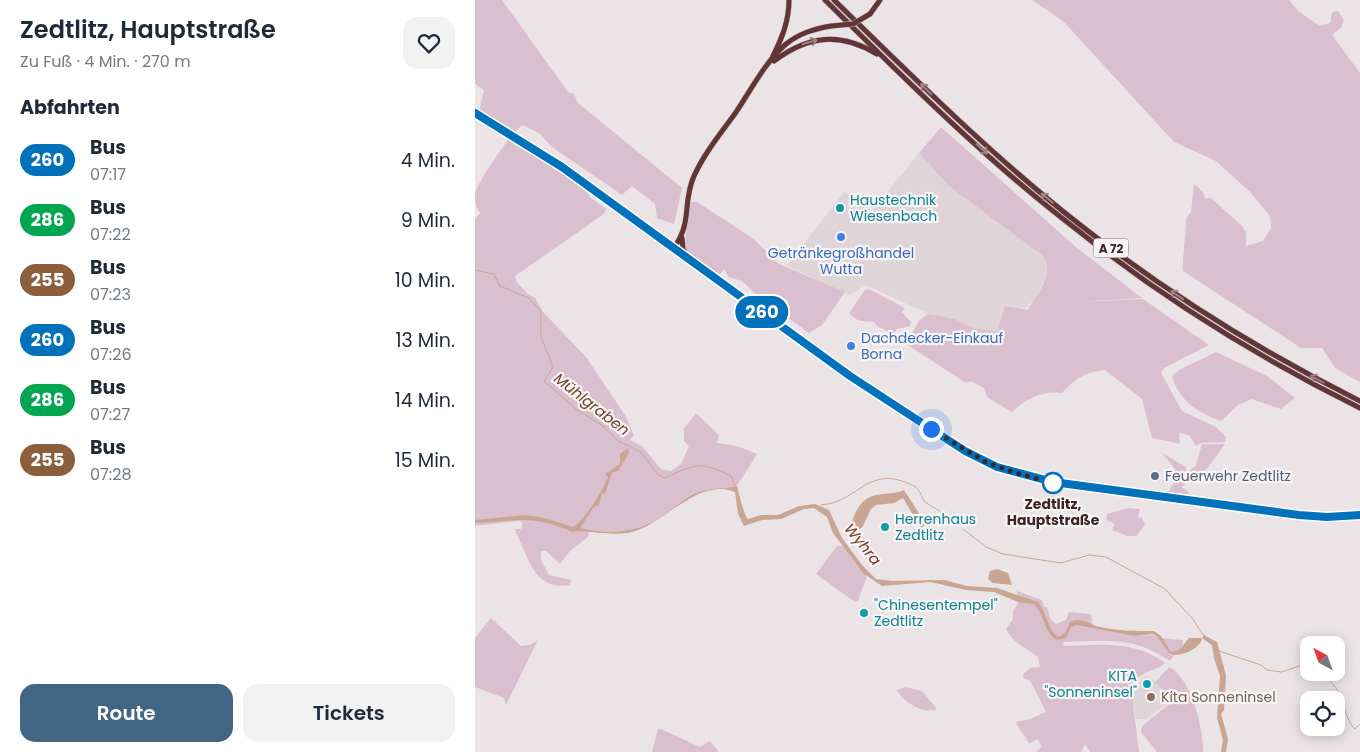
<!DOCTYPE html>
<html lang="de">
<head>
<meta charset="utf-8">
<style>
	body { margin:0; font-family:Poppins,sans-serif; background:#f2f2f3; color:#1f2937; height:100vh; display:flex; flex-direction:column; font-size:19px; white-space:nowrap }
	* { box-sizing:border-box; margin:0 }
	p { font-size:16px; color:#747a83 }
	.icon { flex:none; width:28px; height:28px; fill:none; stroke:currentColor; stroke-width:2; stroke-linecap:round; stroke-linejoin:round }
	.map { position:relative; flex:1; overflow:hidden }
	.sheet { display:flex; flex-direction:column; background:#fff; width:475px }
	.sheet>* { flex:none }
	.badge { padding:0 10px; border-radius:16px; font-size:18px; line-height:32px }
	.needle { width:32px; rotate:319deg }
	.fabs { position:absolute; left:825px; top:636px; display:grid; gap:10px }
	.fabs a { display:grid; place-items:center; width:45px; height:45px; border-radius:10px; background:#fff; box-shadow:0 2px 12px #0003; font-size:25px }
	.you { position:absolute; width:25px; height:25px; margin:-12px; border:4px solid #fff; border-radius:50%; background:#1a73e8; box-shadow:0 0 0 8px #1a73e833 }
	.map>.badge { position:absolute; translate:-50% -50%; box-shadow:0 0 0 2px #fff }
	h2 { padding:0 20px; font-size:19px; line-height:45px }
	.round { display:grid; place-items:center; flex:none; width:52px; height:52px; border-radius:15px; background:#f2f2f3 }
	.headline { display:flex; align-items:center; justify-content:space-between; height:85px; padding:0 20px }
	h1 { font-size:24px; font-weight:600; line-height:38px }
	.primary-button { display:flex; gap:10px; margin-top:auto; padding:10px 20px }
	.primary-button a { flex:1; height:58px; border-radius:15px; background:#426583; color:#fff; font-size:20px; font-weight:600; line-height:58px; text-align:center }
	.primary-button a+a { background:#f2f2f3; color:#1f2937 }
	ul { padding:0; list-style:none }
	li { display:flex; align-items:center; gap:15px; height:60px; padding:0 20px }
	li div { flex:1 }
	li b { display:block; font-size:19px }
	li em { font-style:normal }
	li .badge { min-width:55px; font-weight:700; text-align:center }
	main { display:flex; flex:1; min-height:0 }
	.map>svg:first-child { display:block }
</style>
</head>
<body>
<main>
<section class="sheet">
<div class="headline"><div><h1>Zedtlitz, Hauptstraße</h1><p>Zu Fuß · 4 Min. · 270 m</p></div><a class="round"><svg class="icon" aria-label="heart" viewBox="0 0 24 24"><path d="M12 20l-8-8c-3-5 5-10 8-4 3-6 11-1 8 4z"/></svg></a></div>
<h2>Abfahrten</h2>
<ul>
<li><span class="badge" style="background:#0072bc;color:#fff">260</span><div><b>Bus</b><p>07:17</p></div><em>4 Min.</em></li>
<li><span class="badge" style="background:#00a651;color:#fff">286</span><div><b>Bus</b><p>07:22</p></div><em>9 Min.</em></li>
<li><span class="badge" style="background:#8b5e3c;color:#fff">255</span><div><b>Bus</b><p>07:23</p></div><em>10 Min.</em></li>
<li><span class="badge" style="background:#0072bc;color:#fff">260</span><div><b>Bus</b><p>07:26</p></div><em>13 Min.</em></li>
<li><span class="badge" style="background:#00a651;color:#fff">286</span><div><b>Bus</b><p>07:27</p></div><em>14 Min.</em></li>
<li><span class="badge" style="background:#8b5e3c;color:#fff">255</span><div><b>Bus</b><p>07:28</p></div><em>15 Min.</em></li>
</ul>
<div class="primary-button"><a>Route</a><a>Tickets</a></div>
</section>
<div class="map">
<svg width="885" height="752" viewBox="0 0 885 752">
	<rect width="100%" height="100%" fill="#ebe4e6"/>
	<!-- built -->
	<g fill="#dfd5d8">
		<polygon points="444,153 475,187 568,256 572,262 572,276 558,301 551,307 543,309 530,306 522,332 498,328 480,319 460,317 391,285 375,295 312,266 369,192 397,211"/>
		<polygon points="670,676 674,676 698,699 671,719 661,719 657,695 658,689"/>
	</g>
	<!-- green -->
	<g fill="#dabfce">
		<polygon points="0,0 27,0 93,92 99,94 103,103 207,188 199,224 182,218 180,204 157,186 147,195 77,147 65,134 48,125 39,132 4,111 9,90 0,84"/>
		<path d="M557 0H814L823 11 845 26 855 23 857 12 863 11 869 20 866 28 857 35 885 73V382L860 368 847 348H826L708 271C707 261 712 221 711 218L716 212 719 184 728 192 730 198H736L767 226 771 232V246L788 241 796 228 795 216 775 192 741 161 699 142 588 21Z"/>
		<path d="M466 127 602 248 667 298 601 302 668 299 734 345 689 368 686 373 707 411 741 427 751 437 750 442 726 443 721 446 714 435 704 433 705 444 677 438 667 399 630 370C610 372 601 378 587 393 568 390 550 399 537 412L512 397 509 388 496 381 491 383 431 344 444 321 452 314 480 319 498 328 522 332 530 306 553 310C561 294 581 274 568 256L475 187 444 153Z"/>
		<path d="M34 139 106 185 116 198 131 209 129 214 40 276 42 282 53 294 60 298 69 313 111 357 150 415 159 435 155 440 167 446 186 469 196 471 206 464 214 446 209 441V429L221 413 244 435 242 443 262 446 282 454 262 486C247 489 232 487 217 494 205 500 197 510 186 517 164 532 139 533 114 531L113 537 95 551 85 564 71 551H66V560L74 575 96 580 95 585C57 592 53 553 39 529H46L48 523 44 521 0 526V219L5 213C1 207 0 202 0 194 3 181 25 151 34 139Z"/>
		<path d="M216 202H222L279 239 304 264 370 292 347 325 334 333 284 297 267 281 254 277 249 269 243 277C233 270 215 260 210 248 209 245 215 210 216 202Z"/>
		<path d="M394 289 430 308 427 312 436 322 435 326 422 329 418 334 402 326 399 322C388 321 383 323 374 313L390 290Z"/>
		<path d="M741 352 792 376 820 398 806 409 776 399 762 406 746 421C723 413 704 401 697 376L704 370Z"/>
		<polygon points="727,444 750,444 732,469 706,487 714,492 714,497 697,494 694,491 700,480 700,469 687,453 711,467 712,473 721,465"/>
		<polygon points="653,508 665,509 663,517 667,518 670,525 661,536 652,536 637,530 640,524 631,520 632,514"/>
		<polygon points="362,546 368,546 392,576 383,601 380,602 341,574"/>
		<path d="M542 591 567 600 569 607H572L576 620 581 624 591 620 594 612 616 614 618 628 662 636 679 635 683 638 708 640 706 651 701 652 695 661C657 635 631 641 588 642L589 646C627 645 658 640 690 663 681 673 665 668 656 688L666 682 658 689 657 695 664 752H615L610 744 606 752H561L567 746 562 739 554 744C551 736 545 731 541 723L543 721C552 722 563 715 571 712L557 684 554 680 549 679 548 674 555 668 565 667 563 657C549 646 540 645 531 629L538 619V610L543 604Z"/>
		<polygon points="16,618 46,646 55,645 63,640 31,705 29,698 0,687 0,638"/>
		<path d="M694 667C716 677 729 730 728 752H682L666 732 667 726 699 700 680 682Z"/>
		<path d="M431 687 447 691 462 709C450 715 427 702 422 690Z"/>
		<polygon points="183,729 186,729 225,747 235,741 244,752 177,752"/>
	</g>
	<!-- water -->
	<g fill="#c9a593">
		<path d="M153 448 154 453 144 470 137 473 130 494 127 493 124 505 119 507 105 528C131 535 163 533 186 517 197 510 206 500 218 494 233 487 248 489 262 486 264 493 269 516 273 519L286 515H303L324 506 340 504 354 510 367 538 387 565 401 579 417 581 469 580 492 586 522 588 563 602C572 612 572 629 583 637L590 633 595 622C605 617 612 623 621 626 641 631 660 631 679 631L686 636 696 652 704 650 714 638H726L727 640C721 650 711 654 700 655 688 652 688 639 678 634L659 636 602 625 596 627 591 638 582 640C569 633 570 615 559 604L543 602 519 592 491 590 455 582 407 586 388 573 358 533 352 517 339 508 329 509 306 519 287 520 269 526 263 514 260 492C255 491 250 488 245 489 212 490 189 523 157 532 142 537 102 529 97 532 58 514 40 521 0 523V520L49 515 70 518 98 527C111 519 128 490 133 477L130 474 145 464V454Z"/>
		<path d="M429 490 451 524 446 528 428 498 419 503 401 505 396 509 388 526 382 532 394 551 389 554 373 530C378 523 378 515 383 508 395 489 412 497 429 490Z"/>
		<polygon points="522,569 533,573 537,585 518,583 513,579 515,571"/>
		<polygon points="729,635 742,642 751,675 749,710 746,714 753,739 751,752 746,752 748,740 742,717 745,676 739,658 737,645 727,638"/>
	</g>
	<g fill="none" stroke-linecap="round" stroke-linejoin="round">
		<!-- stream -->
		<g stroke="#c9a593" stroke-width="1">
			<path d="M0 270 19 274 25 286 54 298 66 312V337L77 364V369L69 381 101 409 128 426 143 441 166 452 182 474 189 478C220 465 225 460 256 476L261 488"/>
			<path d="M346 505C385 502 393 462 439 486 446 490 446 497 450 502 454 505 465 511 470 514"/>
			<polyline points="488,529 511,547 528,554 586,563 614,555 631,557 690,589 717,618 729,636"/>
			<polyline points="744,651 786,665 792,670 806,672 834,663"/>
			<path d="M846 672C854 680 863 688 867 699 871 710 871 720 880 729L885 724"/>
		</g>
		<!-- secondary casing -->
		<g stroke="#b09ea1" stroke-width="5">
			<polyline id="secondary" points="0,113 87,167 380,379 490,451 522,467 578,482 824,515 852,517 885,515"/>
		</g>
		<!-- highway casing -->
		<g stroke="#c8c2c3" stroke-width="6">
			<g id="highway">
				<path d="M350 0C430 79 511 160 601 229 689 299 784 358 885 408"/>
				<path d="M359 0C438 77 517 156 604 224 692 293 785 351 885 401"/>
				<polyline points="395,14 405,0"/>
				<path d="M298 56C307 38 314 21 314 0"/>
				<path d="M299 61C334 35 365 32 402 54"/>
				<polyline points="207,238 208,249 214,259"/>
				<path d="M199 248C218 221 207 203 219 176 229 154 245 134 259 115 275 92 289 63 311 44 325 33 339 29 356 26"/>
			</g>
		</g>
		<!-- secondary -->
		<use href="#secondary" stroke="#fff" stroke-width="4"/>
		<!-- highway -->
		<use href="#highway" stroke="#633536" stroke-width="5"/>
		<!-- highway-bridge casing -->
		<g stroke="#c8c2c3" stroke-width="6" stroke-linecap="butt">
			<polyline id="highway-bridge" points="356,26 378,24 395,14"/>
		</g>
		<!-- highway-bridge -->
		<use href="#highway-bridge" stroke="#633536" stroke-width="5"/>
	</g>
	<!-- one-way arrows -->
	<defs><path id="oneway-shaft" d="M-6 0H5M1.5-3L5.5 0L1.5 3" fill="none" stroke-width="1.6" stroke-linecap="round" stroke-linejoin="round" transform="scale(1.25)"/></defs>
	<g stroke="#9f8182">
		<use href="#oneway-shaft" transform="translate(335 42) rotate(-16)"/>
		<use href="#oneway-shaft" transform="translate(451 89) rotate(-136)"/>
		<use href="#oneway-shaft" transform="translate(507 149) rotate(42)"/>
		<use href="#oneway-shaft" transform="translate(572 198) rotate(-141)"/>
		<use href="#oneway-shaft" transform="translate(702 295) rotate(-146)"/>
		<use href="#oneway-shaft" transform="translate(842 379) rotate(-152)"/>
	</g>
	<g fill="none" stroke-linecap="round" stroke-linejoin="round">
		<!-- line casing -->
		<g stroke="#fff" stroke-width="11">
			<polyline id="line" points="0,113 87,167 375,376 490,451 522,467 578,482 824,515 852,517 885,515"/>
		</g>
		<!-- line -->
		<use href="#line" stroke="#0072bc" stroke-width="8"/>
		<!-- walk -->
		<polyline stroke="#3b2527" stroke-width="5" stroke-dasharray="0 9" points="456,429 511,462 541,473 578,483"/>
	</g>
	<!-- markers -->
	<g fill="#0f9aa8" stroke="#f8f4f5" stroke-width="2">
		<circle cx="365" cy="208" r="5"/>
		<circle cx="410" cy="527" r="5"/>
		<circle cx="389" cy="613" r="5"/>
		<circle cx="672" cy="684" r="5"/>
	</g>
	<g fill="#3f7fe0" stroke="#f8f4f5" stroke-width="2">
		<circle cx="366" cy="237" r="5"/>
		<circle cx="376" cy="346" r="5"/>
	</g>
	<circle fill="#5c6f8a" stroke="#f8f4f5" stroke-width="2" cx="680" cy="476" r="5"/>
	<circle fill="#fff" stroke="#0072bc" stroke-width="2.5" cx="578" cy="483" r="10"/>
	<circle fill="#8d6e63" stroke="#f8f4f5" stroke-width="2" cx="676" cy="697" r="5"/>
	<g text-anchor="middle" dominant-baseline="central" stroke-width="4.5" stroke-linejoin="round" paint-order="stroke">
		<!-- shield labels -->
		<rect fill="#f8f4f5" stroke="#746365" stroke-width="1" x="618.5" y="238.5" width="35" height="19" rx="4"/>
		<g font-size="12" font-weight="bold" fill="#3b2527">
			<text x="636" y="248">A 72</text>
		</g>
		<!-- culture labels -->
		<g font-size="14" fill="#0d838f" stroke="#f8f4f5" text-anchor="start">
			<text x="375" y="200">Haustechnik<tspan x="375" dy="16">Wiesenbach</tspan></text>
			<text x="420" y="519">Herrenhaus<tspan x="420" dy="16">Zedtlitz</tspan></text>
			<text x="399" y="605">"Chinesentempel"<tspan x="399" dy="16">Zedtlitz</tspan></text>
			<text x="662" y="676" text-anchor="end">KITA<tspan x="662" dy="16">"Sonneninsel"</tspan></text>
		</g>
		<!-- shop labels -->
		<g font-size="14" fill="#366cbe" stroke="#f8f4f5">
			<text x="366" y="253">Getränkegroßhandel<tspan x="366" dy="16">Wutta</tspan></text>
			<text x="386" y="338" text-anchor="start">Dachdecker-Einkauf<tspan x="386" dy="16">Borna</tspan></text>
		</g>
		<!-- service labels -->
		<g font-size="14" fill="#4e5e75" stroke="#f8f4f5" text-anchor="start">
			<text x="690" y="476">Feuerwehr Zedtlitz</text>
		</g>
		<!-- stop labels -->
		<g font-size="14" font-weight="bold" fill="#3b2527" stroke="#f8f4f5">
			<text x="578" y="504">Zedtlitz,<tspan x="578" dy="16">Hauptstraße</tspan></text>
		</g>
		<!-- education labels -->
		<g font-size="14" fill="#785e54" stroke="#f8f4f5" text-anchor="start">
			<text x="686" y="697">Kita Sonneninsel</text>
		</g>
		<!-- water labels -->
		<g font-size="15" font-style="italic" fill="#6f4027" stroke="#f8f4f5">
			<text transform="translate(117 404) rotate(38)">Mühlgraben</text>
			<text transform="translate(388 544) rotate(51)">Wyhra</text>
		</g>
	</g>
</svg>
<div class="fabs">
<a><svg class="needle" viewBox="-14 -14 28 28"><path d="M0-13l5 13h-10z" fill="#e53935"/><path d="M0 13l5-13h-10z" fill="#747a83"/></svg></a>
<a><svg class="icon" aria-label="locate" viewBox="0 0 24 24"><circle cx="12" cy="12" r="6"/><path d="M12 2v4M12 18v4M2 12h4M18 12h4"/></svg></a>
</div>
<div class="you" style="left:456px;top:429px"></div>
<b class="badge" style="left:287px;top:312px;background:#0072bc;color:#fff">260</b>
</div>
</main>
</body>
</html>
